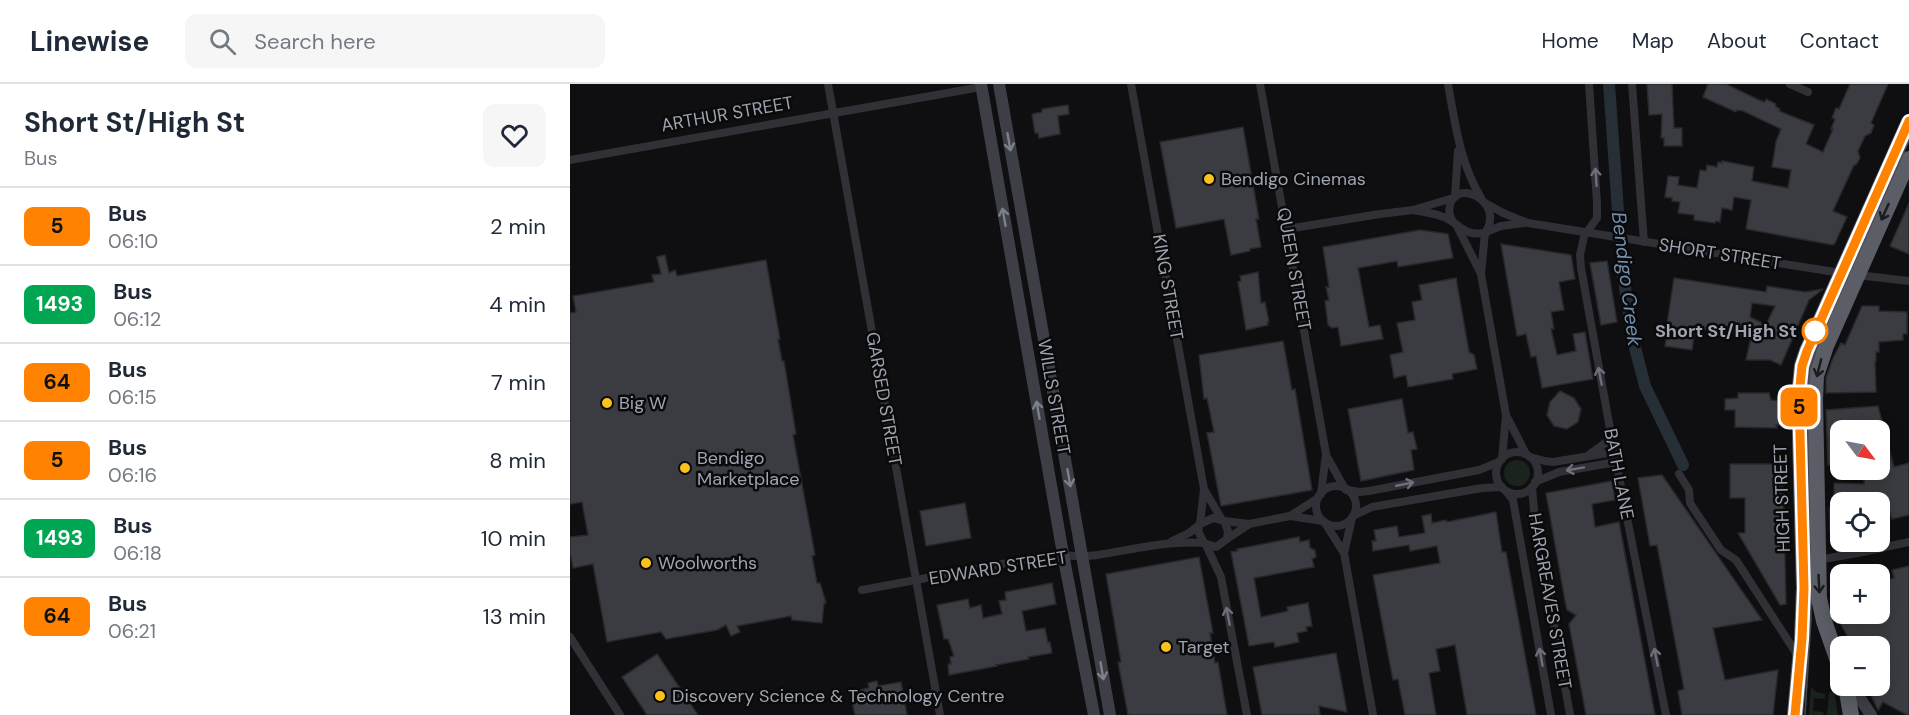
<!DOCTYPE html>
<html lang="en">
<head>
<meta charset="utf-8">
<style>
	body { margin:0; font-family:"DM Sans",sans-serif; background:#f6f6f7; color:#1f2937; height:100vh; display:flex; flex-direction:column; font-size:22px; white-space:nowrap }
	* { box-sizing:border-box; margin:0 }
	p { font-size:20px; color:#747a83 }
	.icon { flex:none; width:33px; height:33px; fill:none; stroke:currentColor; stroke-width:2; stroke-linecap:round; stroke-linejoin:round }
	.map { position:relative; flex:1; overflow:hidden }
	.side { display:flex; flex-direction:column; background:#fff; width:570px }
	.side>* { flex:none }
	.badge { padding:0 12px; border-radius:9px; font-size:21px; line-height:39px }
	.needle { width:39px; rotate:122deg }
	.buttons { position:absolute; left:1260px; top:336px; display:grid; gap:12px }
	.buttons a { display:grid; place-items:center; width:60px; height:60px; border-radius:12px; background:#fff; box-shadow:0 3px 15px #0003; font-size:30px }
	.map>.badge { position:absolute; translate:-50% -50%; box-shadow:0 0 0 3px #fff }
	.round { display:grid; place-items:center; flex:none; width:63px; height:63px; border-radius:12px; background:#f6f6f7 }
	.summary { display:flex; align-items:center; justify-content:space-between; height:102px; padding:0 24px }
	h1 { font-size:28px; font-weight:700; line-height:45px }
	ul { padding:0; list-style:none }
	li { display:flex; align-items:center; gap:18px; height:78px; padding:0 24px; border-top:2px solid #e0e1e3 }
	li div { flex:1 }
	li b { display:block; font-size:22px }
	li em { font-style:normal }
	li .badge { min-width:66px; font-weight:700; text-align:center }
	header { display:flex; align-items:center; gap:36px; box-sizing:border-box; height:84px; padding:0 30px; background:#fff; border-bottom:2px solid #e0e1e3 }
	header strong { font-size:28px }
	nav { display:flex; gap:33px; margin-inline-start:auto; font-size:21px }
	.search { width:420px; height:54px; background:#f6f6f7; display:flex; align-items:center; gap:15px; box-sizing:border-box; padding:0 21px; border-radius:12px; color:#747a83; font-size:22px }
	main { display:flex; flex:1; min-height:0 }
	.map>svg:first-child { display:block }
</style>
</head>
<body>
<header>
<strong>Linewise</strong>
<div class="search"><svg class="icon" aria-label="search" viewBox="0 0 24 24"><circle cx="10" cy="10" r="6"/><path d="M15 15l6 6"/></svg>Search here</div>
<nav><a>Home</a><a>Map</a><a>About</a><a>Contact</a></nav>
</header>
<main>
<section class="side">
<div class="summary"><div><h1>Short St/High St</h1><p>Bus</p></div><a class="round"><svg class="icon" aria-label="heart" viewBox="0 0 24 24"><path d="M12 20l-8-8c-3-5 5-10 8-4 3-6 11-1 8 4z"/></svg></a></div>
<ul>
<li><span class="badge" style="background:#ff8200;color:#111">5</span><div><b>Bus</b><p>06:10</p></div><em>2 min</em></li>
<li><span class="badge" style="background:#00a651;color:#fff">1493</span><div><b>Bus</b><p>06:12</p></div><em>4 min</em></li>
<li><span class="badge" style="background:#ff8200;color:#111">64</span><div><b>Bus</b><p>06:15</p></div><em>7 min</em></li>
<li><span class="badge" style="background:#ff8200;color:#111">5</span><div><b>Bus</b><p>06:16</p></div><em>8 min</em></li>
<li><span class="badge" style="background:#00a651;color:#fff">1493</span><div><b>Bus</b><p>06:18</p></div><em>10 min</em></li>
<li><span class="badge" style="background:#ff8200;color:#111">64</span><div><b>Bus</b><p>06:21</p></div><em>13 min</em></li>
</ul>
</section>
<div class="map">
<svg width="1339" height="631" viewBox="0 0 1339 631">
	<rect width="100%" height="100%" fill="#0f0f11"/>
	<!-- green -->
	<g fill="#1b231d">
		<circle cx="947" cy="389" r="13"/>
		<polygon points="1241,603 1246,608 1255,610 1255,615 1244,614 1243,627 1254,628 1253,631 1239,631"/>
		<polygon points="1264,607 1268,631 1257,631 1259,609"/>
	</g>
	<g fill="none" stroke-linecap="round" stroke-linejoin="round">
		<!-- canal -->
		<polyline stroke="#272f36" stroke-width="12" points="1039,0 1052,183 1063,256 1075,302 1113,381"/>
	</g>
	<!-- building -->
	<g fill="#3b3c41" stroke="#29292d" stroke-width="1.5" fill-rule="evenodd">
		<polygon points="1077,0 1102,0 1104,44 1112,44 1112,62 1094,62 1094,54 1091,54 1092,30 1079,31"/>
		<polygon points="1138,0 1156,0 1189,16 1195,18 1196,15 1206,20 1205,22 1210,25 1209,27 1244,41 1236,60 1253,68 1263,45 1261,45 1265,35 1262,34 1266,24 1269,25 1280,0 1318,0 1301,39 1304,41 1301,49 1295,52 1288,67 1290,74 1286,81 1284,81 1263,127 1277,133 1265,159 1263,161 1176,145 1181,116 1164,113 1162,126 1152,124 1150,138 1146,137 1145,139 1124,136 1124,131 1108,129 1110,118 1102,117 1102,114 1095,113 1098,92 1109,93 1108,101 1127,104 1130,86 1136,87 1137,81 1147,83 1148,78 1152,79 1152,77 1184,83 1182,97 1218,104 1221,86 1202,83 1206,58 1211,45 1173,27 1167,26 1166,28 1133,13"/>
		<polygon points="498,21 499,30 488,32 490,50 469,54 468,49 465,49 462,30 472,28 472,25"/>
		<polygon points="673,43 689,135 686,135 691,163 680,165 680,167 661,171 654,135 606,144 590,58"/>
		<polygon points="1339,119 1339,170 1320,162"/>
		<polygon points="850,146 878,150 883,174 828,183 827,177 788,184 799,243 810,241 813,255 771,262 768,243 762,244 758,241 755,217 759,216 756,203 759,203 753,163"/>
		<polygon points="931,160 1001,171 1005,195 989,198 994,226 981,228 984,245 981,245 987,271 1006,267 1003,250 1015,248 1023,295 972,304 966,272 961,273 956,250 947,252"/>
		<polygon points="95,171 99,189 105,186 107,192 196,176 210,255 208,255 212,277 214,277 226,350 223,351 245,471 242,472 247,499 250,499 256,519 254,519 252,539 222,536 221,532 167,542 170,548 161,552 156,541 147,546 96,555 91,548 37,558 23,480 3,484 0,468 0,453 18,451 12,418 0,420 0,229 6,228 3,212 84,198 82,191 91,190 87,173"/>
		<polygon points="1037,177 1047,238 1031,241 1020,179"/>
		<polygon points="688,188 691,219 695,218 699,238 697,238 698,241 676,246 668,198 671,197 670,192"/>
		<polygon points="886,194 899,268 904,271 907,285 882,290 883,295 838,303 836,291 824,294 820,271 833,268 827,239 845,236 842,218 852,216 849,201"/>
		<path d="M1104 194 1196 208 1197 202 1235 208 1253 205 1239 216 1211 281 1200 276H1176L1181 253 1125 244 1122 266 1095 262 1099 240H1097ZM1182 219 1205 222 1196 241 1180 233Z"/>
		<polygon points="1292,222 1309,222 1309,227 1337,228 1337,250 1333,250 1333,256 1309,258 1309,268 1306,268 1306,277 1305,277 1306,308 1256,309 1256,294 1263,274 1271,259 1275,261"/>
		<polygon points="713,257 722,306 725,305 742,406 651,422 637,349 644,348 637,314 634,315 629,271"/>
		<polygon points="990,307 1004,314 1011,325 1008,338 997,345 984,342 977,331 980,318"/>
		<polygon points="1168,309 1199,309 1201,316 1212,317 1212,341 1206,341 1207,344 1165,343 1165,326 1155,326 1155,315 1168,314"/>
		<polygon points="832,315 838,349 843,348 847,365 841,366 844,386 791,397 778,325"/>
		<polygon points="1308,322 1324,383 1339,379 1339,431 1322,435 1320,429 1310,431 1310,418 1264,418 1264,399 1294,400 1294,386 1310,386 1310,346 1270,346 1270,381 1258,381 1256,326"/>
		<polygon points="1160,380 1213,380 1216,520 1210,521 1168,449 1175,449 1175,414 1160,414"/>
		<polygon points="1092,391 1192,536 1143,544 1155,596 1208,586 1203,631 1112,631 1108,607 1114,605 1087,461 1080,462 1068,394"/>
		<polygon points="1042,397 1045,416 1022,420 1025,443 1049,438 1085,631 1016,631 999,540 1006,531 997,526 995,517 976,409"/>
		<polygon points="395,419 401,454 356,462 350,427"/>
		<polygon points="1259,424 1270,424 1270,455 1260,447"/>
		<polygon points="926,428 932,468 936,468 966,631 897,631 885,561 866,565 870,587 859,589 866,631 835,631 828,595 823,596 803,491 870,479 867,462 840,467 839,461 803,467 802,457 806,457 804,446 827,442 829,453 855,449 852,432 861,430 862,439 876,436 877,438"/>
		<polygon points="729,453 730,458 739,456 740,464 745,466 746,473 742,475 744,483 684,494 691,533 718,527 717,523 738,519 742,542 736,543 737,547 727,549 729,558 705,563 704,558 679,562 661,468 668,467 667,465"/>
		<polygon points="629,473 643,549 640,549 645,579 648,578 657,631 558,631 548,578 551,578 536,490"/>
		<polygon points="1339,482 1339,631 1337,631 1313,618 1308,626 1299,607 1310,602 1310,562 1283,562 1265,530 1310,530 1310,498 1324,494 1322,486"/>
		<polygon points="482,499 486,520 452,527 456,547 475,544 478,559 480,558 482,569 458,573 459,575 426,581 427,582 379,591 378,580 381,580 380,573 384,572 378,555 374,555 367,521 398,515 400,524 411,521 413,534 432,530 429,517 436,516 435,508"/>
		<polygon points="766,569 777,628 749,622 750,631 692,631 683,583"/>
		<polygon points="87,570 128,631 77,631 52,593"/>
		<polygon points="307,597 308,602 331,598 337,631 285,631 280,608 299,604 298,599"/>
	</g>
	<g fill="none" stroke-linecap="round" stroke-linejoin="round">
		<!-- street -->
		<g stroke="#303036" stroke-width="8">
			<polyline points="258,0 370,631"/>
			<polyline points="561,0 634,405 630,440"/>
			<polyline points="690,0 756,370 751,410"/>
			<path d="M878 0C885 39 890 79 911 114"/>
			<polyline points="1062,0 1074,158"/>
			<polyline points="1220,0 1238,8"/>
			<polyline points="0,76 411,3"/>
			<polyline points="885,113 888,67"/>
			<polyline points="915,119 933,129 958,139 1271,189"/>
			<path d="M843 126C854 128 866 129 876 134 892 142 894 152 915 149 936 119 887 93 880 121 878 128 880 134 884 139"/>
			<polyline points="887,142 911,190"/>
			<polyline points="717,145 810,130 843,126 883,114"/>
			<polyline points="916,148 931,142 954,139"/>
			<polyline points="1015,148 1010,171 1011,184 1046,378 1096,631"/>
			<polyline points="1017,148 1027,134 1027,119 1019,0"/>
			<polyline points="915,149 911,190 936,331 932,375"/>
			<polyline points="1287,191 1339,197"/>
			<polyline points="936,331 956,370"/>
			<circle cx="947" cy="389" r="21"/>
			<polyline points="1020,370 1038,357 1041,351"/>
			<polyline points="756,371 775,405"/>
			<polyline points="960,373 975,377 983,378 1044,368"/>
			<polyline points="1109,390 1119,406 1120,419 1151,466 1166,476 1228,572"/>
			<polyline points="965,398 989,388 1046,378"/>
			<circle cx="766" cy="422" r="20"/>
			<polyline points="962,403 964,426 1000,631"/>
			<polyline points="634,405 652,436"/>
			<polyline points="777,406 790,408 799,407 909,386 929,378"/>
			<polyline points="936,407 943,416 981,631"/>
			<polyline points="720,432 753,437"/>
			<polyline points="783,432 802,423 912,404 932,403"/>
			<polygon points="643,434 654,437 658,447 657,455 646,463 634,459 628,447 630,440"/>
			<polyline points="654,437 679,440 720,432 748,414"/>
			<polyline points="755,439 774,469 803,631"/>
			<polyline points="657,455 678,441"/>
			<polyline points="602,457 619,449 628,442"/>
			<polyline points="636,461 651,493 677,631"/>
			<polyline points="774,469 782,434"/>
			<polyline points="1248,476 1293,468 1339,458"/>
			<path d="M292 506 475 472C493 470 510 474 527 471 562 466 597 456 634 459"/>
			<polyline points="0,553 50,631"/>
		</g>
		<!-- secondary -->
		<g stroke="#3e3f46" stroke-width="12">
			<polyline points="411,0 493,470 524,631"/>
			<polyline points="429,0 540,631"/>
			<polyline points="1282,602 1301,631"/>
		</g>
		<!-- highway -->
		<g stroke="#5c5e67" stroke-width="16">
			<polyline points="1270,583 1254,537 1249,514 1245,316 1246,292 1256,262 1339,75"/>
			<polyline points="1276,602 1281,631"/>
			<polyline points="1225,631 1232,555 1234,504 1229,312 1232,282 1237,267 1339,38"/>
		</g>
		<!-- tram -->
		<polyline stroke="#47484f" stroke-width="1.5" points="1235,631 1241,535 1237,315 1240,285 1249,257 1339,56"/>
	</g>
	<!-- one-way arrows -->
	<defs><path id="oneway-shaft" d="M-6 0H5M1.5-3L5.5 0L1.5 3" fill="none" stroke-width="1.6" stroke-linecap="round" stroke-linejoin="round" transform="scale(1.5)"/></defs>
	<g stroke="#7d818c">
		<use href="#oneway-shaft" transform="translate(439 58) rotate(80)"/>
		<use href="#oneway-shaft" transform="translate(434 133) rotate(-100)"/>
		<use href="#oneway-shaft" transform="translate(468 326) rotate(-100)"/>
		<use href="#oneway-shaft" transform="translate(499 394) rotate(80)"/>
		<use href="#oneway-shaft" transform="translate(532 587) rotate(80)"/>
	</g>
	<g stroke="#6d707a">
		<use href="#oneway-shaft" transform="translate(1026 93) rotate(-94)"/>
		<use href="#oneway-shaft" transform="translate(1030 292) rotate(-101)"/>
		<use href="#oneway-shaft" transform="translate(1005 385) rotate(170)"/>
		<use href="#oneway-shaft" transform="translate(835 400) rotate(-11)"/>
		<use href="#oneway-shaft" transform="translate(658 532) rotate(-101)"/>
		<use href="#oneway-shaft" transform="translate(971 573) rotate(-100)"/>
		<use href="#oneway-shaft" transform="translate(1086 573) rotate(-101)"/>
	</g>
	<g stroke="#1a1b1d">
		<use href="#oneway-shaft" transform="translate(1315 128) rotate(114)"/>
		<use href="#oneway-shaft" transform="translate(1249 284) rotate(104)"/>
		<use href="#oneway-shaft" transform="translate(1249 500) rotate(87)"/>
	</g>
	<g fill="none" stroke-linecap="round" stroke-linejoin="round">
		<!-- line casing -->
		<g stroke="#fff" stroke-width="14">
			<polyline id="line" points="1225,631 1232,555 1234,504 1229,312 1232,282 1237,267 1339,37"/>
		</g>
		<!-- line -->
		<use href="#line" stroke="#ff8200" stroke-width="9"/>
	</g>
	<!-- markers -->
	<g fill="#fbc11d" stroke="#0a0a0b" stroke-width="2">
		<circle cx="639" cy="95" r="6"/>
		<circle cx="37" cy="319" r="6"/>
		<circle cx="115" cy="384" r="6"/>
		<circle cx="76" cy="479" r="6"/>
		<circle cx="596" cy="563" r="6"/>
		<circle cx="90" cy="612" r="6"/>
	</g>
	<circle fill="#fff" stroke="#ff8200" stroke-width="3" cx="1245" cy="247" r="12"/>
	<g text-anchor="middle" dominant-baseline="central" stroke-width="5" stroke-linejoin="round" paint-order="stroke">
		<!-- street labels -->
		<g font-size="18" fill="#9fa4b2" stroke="#0a0a0b">
			<text transform="translate(157 30) rotate(-10)">ARTHUR STREET</text>
			<text transform="translate(1150 170) rotate(9)">SHORT STREET</text>
			<text transform="translate(724 185) rotate(80)">QUEEN STREET</text>
			<text transform="translate(598 203) rotate(80)">KING STREET</text>
			<text transform="translate(484 313) rotate(80)">WILLS STREET</text>
			<text transform="translate(314 315) rotate(80)">GARSED STREET</text>
			<text transform="translate(1049 390) rotate(79)">BATH LANE</text>
			<text transform="translate(1212 414) rotate(-92)">HIGH STREET</text>
			<text transform="translate(428 484) rotate(-9)">EDWARD STREET</text>
			<text transform="translate(980 517) rotate(80)">HARGREAVES STREET</text>
		</g>
		<!-- poi labels -->
		<g font-size="18" fill="#9fa4b2" stroke="#0a0a0b" text-anchor="start">
			<text x="651" y="95">Bendigo Cinemas</text>
			<text x="49" y="319">Big W</text>
			<text x="127" y="374">Bendigo<tspan x="127" dy="21">Marketplace</tspan></text>
			<text x="88" y="479">Woolworths</text>
			<text x="608" y="563">Target</text>
			<text x="102" y="612">Discovery Science &amp; Technology Centre</text>
		</g>
		<!-- stop labels -->
		<g font-size="18" font-weight="bold" fill="#9fa4b2" stroke="#0a0a0b" text-anchor="end">
			<text x="1227" y="247">Short St/High St</text>
		</g>
		<!-- water labels -->
		<g font-size="20" font-style="italic" fill="#738fb0" stroke="#0a0a0b">
			<text transform="translate(1057 195) rotate(83)">Bendigo Creek</text>
		</g>
	</g>
</svg>
<div class="buttons">
<a><svg class="needle" viewBox="-14 -14 28 28"><path d="M0-13l5 13h-10z" fill="#e53935"/><path d="M0 13l5-13h-10z" fill="#747a83"/></svg></a>
<a><svg class="icon" aria-label="locate" viewBox="0 0 24 24"><circle cx="12" cy="12" r="6"/><path d="M12 2v4M12 18v4M2 12h4M18 12h4"/></svg></a>
<a>+</a>
<a>−</a>
</div>
<b class="badge" style="left:1229px;top:323px;background:#ff8200;color:#111">5</b>
</div>
</main>
</body>
</html>
